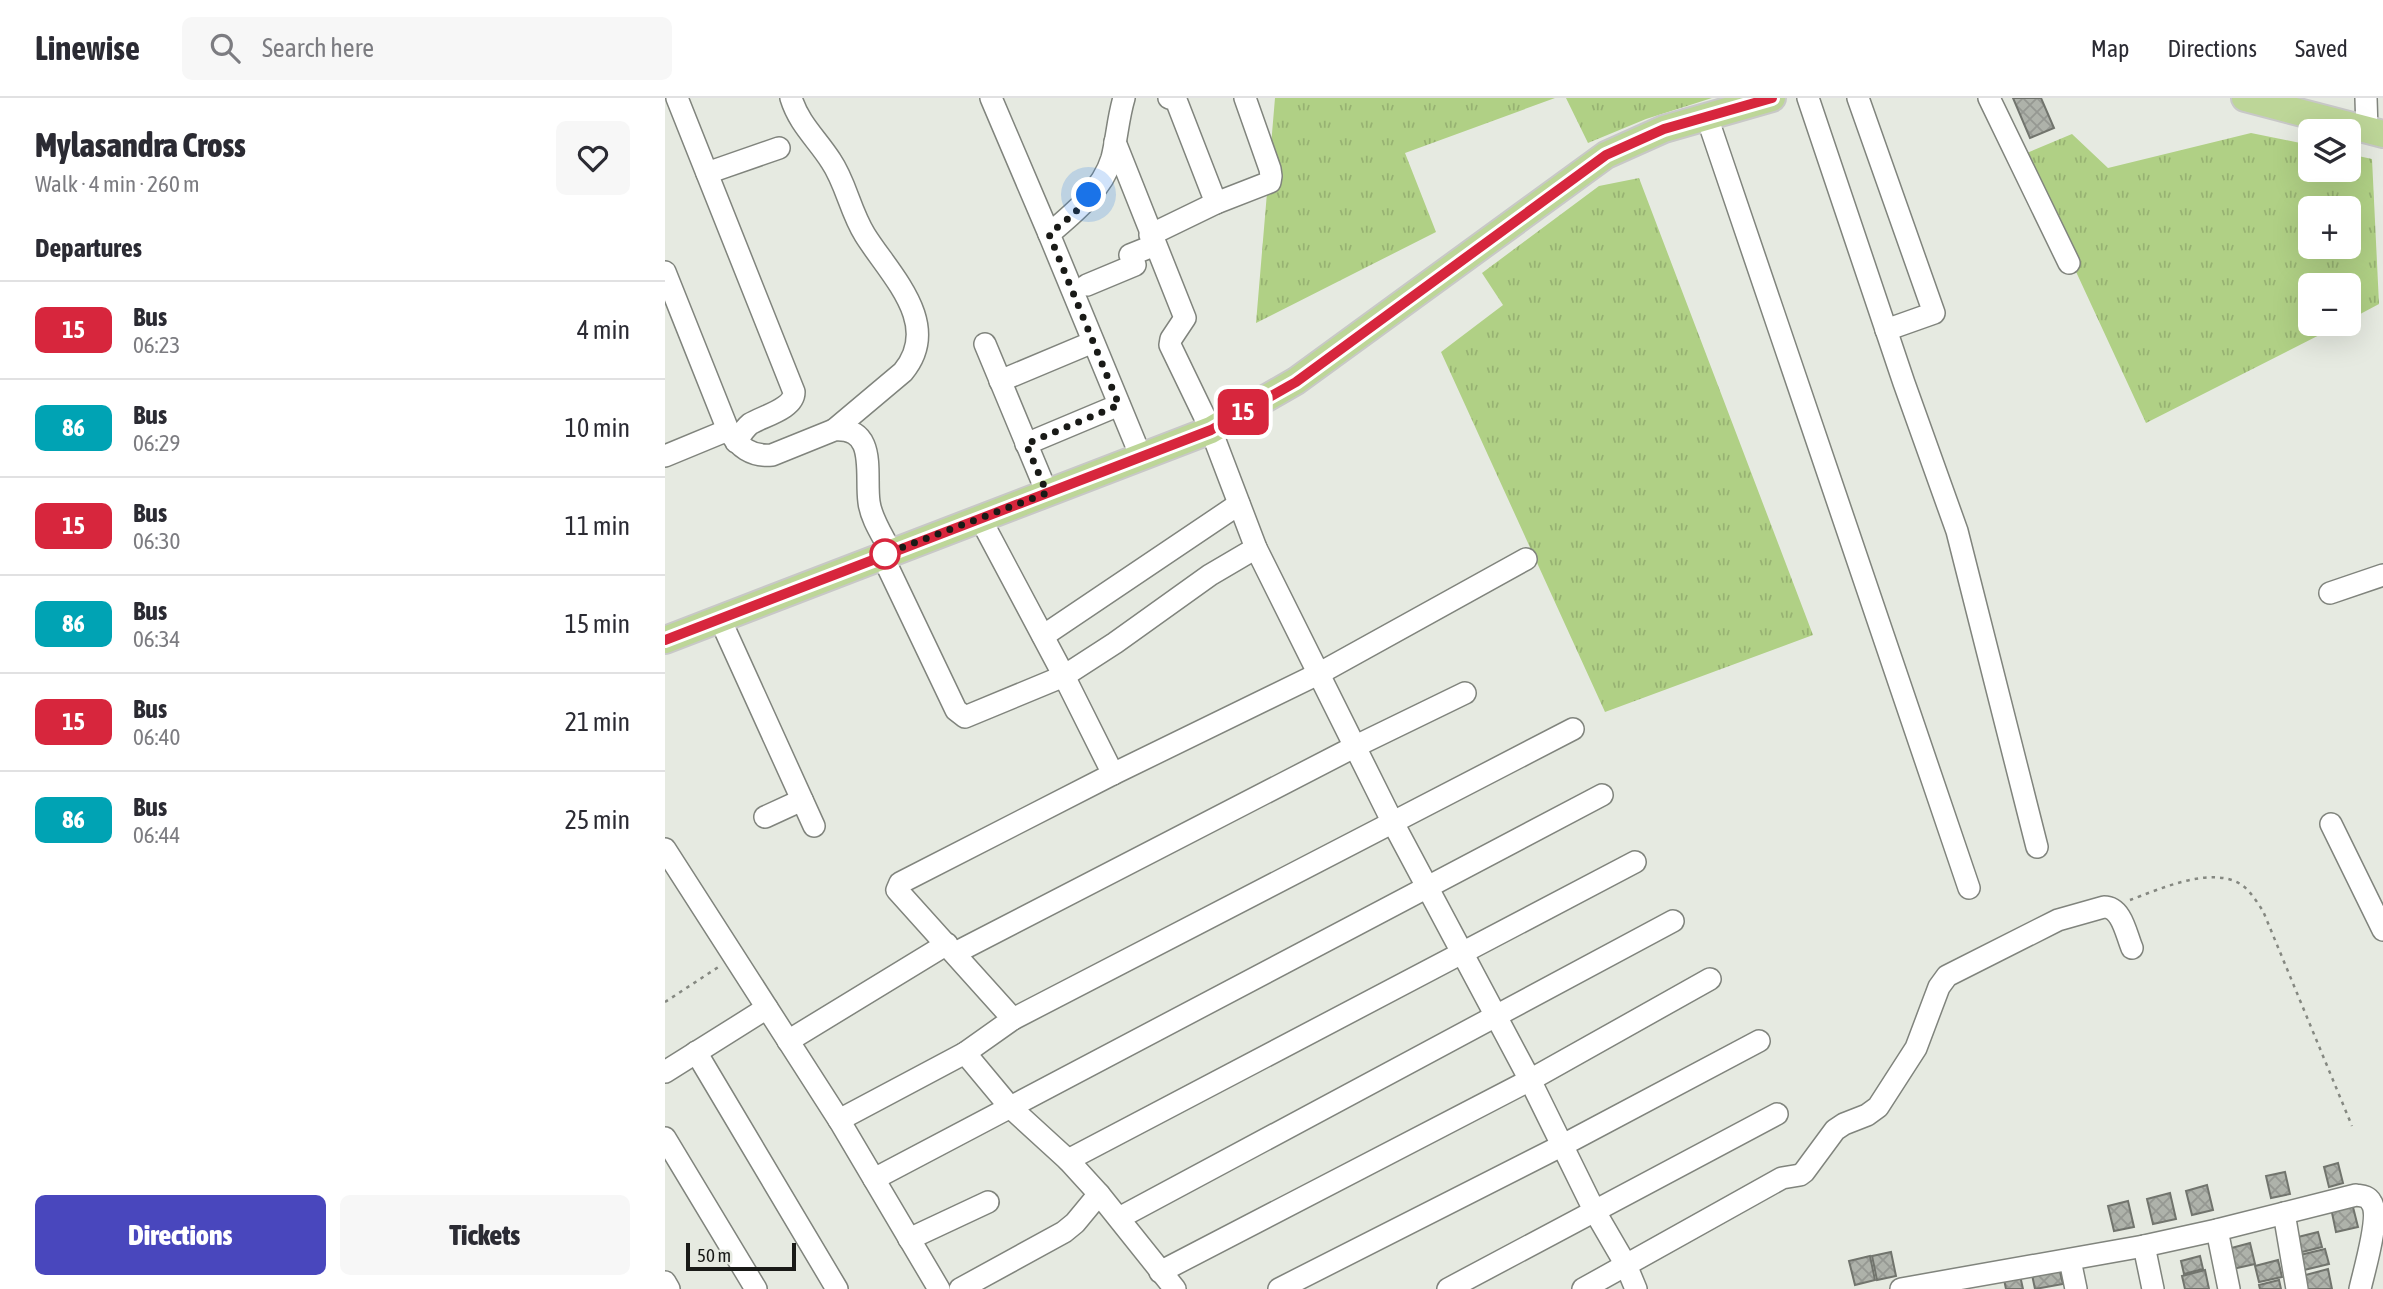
<!DOCTYPE html>
<html lang="en">
<head>
<meta charset="utf-8">
<style>
	body { margin:0; font-family:"Asap Condensed",sans-serif; background:#f7f7f7; color:#2b2b33; height:100vh; display:flex; flex-direction:column; font-size:26px; white-space:nowrap }
	* { box-sizing:border-box; margin:0 }
	p { font-size:23px; color:#7c7c81 }
	.icon { flex:none; width:38px; height:38px; fill:none; stroke:currentColor; stroke-width:2; stroke-linecap:round; stroke-linejoin:round }
	.map { position:relative; flex:1; overflow:hidden }
	.drawer { display:flex; flex-direction:column; background:#fff; width:665px }
	.drawer>* { flex:none }
	.badge { padding:0 14px; border-radius:10px; font-size:24px; line-height:46px }
	.controls { position:absolute; left:1633px; top:21px; display:grid; gap:14px }
	.controls a { display:grid; place-items:center; width:63px; height:63px; border-radius:10px; background:#fff; box-shadow:0 7px 28px #0002; font-size:35px }
	.scale { position:absolute; left:21px; bottom:18px; width:110px; box-sizing:border-box; padding-left:7px; border:4px solid #191a17; border-top:0; font-size:19px; line-height:24px; white-space:nowrap; color:#191a17; -webkit-text-stroke:5px #e6eae1; paint-order:stroke }
	.you { position:absolute; width:35px; height:35px; margin:-18px; border:5px solid #fff; border-radius:50%; background:#1a73e8; box-shadow:0 0 0 10px #1a73e833 }
	.map>.badge { position:absolute; translate:-50% -50%; box-shadow:0 0 0 4px #fff }
	h2 { padding:0 35px; font-size:26px; line-height:63px }
	.round { display:grid; place-items:center; flex:none; width:74px; height:74px; border-radius:10px; background:#f7f7f7 }
	.head { display:flex; align-items:center; justify-content:space-between; height:119px; padding:0 35px }
	h1 { font-size:33px; font-weight:800; line-height:52px }
	.primary-button { display:flex; gap:14px; margin-top:auto; padding:14px 35px }
	.primary-button a { flex:1; height:80px; border-radius:10px; background:#4947bd; color:#fff; font-size:28px; font-weight:800; line-height:80px; text-align:center }
	.primary-button a+a { background:#f7f7f7; color:#2b2b33 }
	ul { padding:0; list-style:none }
	li { display:flex; align-items:center; gap:21px; height:98px; padding:0 35px; border-top:2px solid #e1e1e2 }
	li div { flex:1 }
	li b { display:block; font-size:26px }
	li em { font-style:normal }
	li .badge { min-width:77px; font-weight:700; text-align:center }
	header { display:flex; align-items:center; gap:42px; box-sizing:border-box; height:98px; padding:0 35px; background:#fff; border-bottom:2px solid #e1e1e2 }
	header strong { font-size:33px }
	nav { display:flex; gap:38px; margin-inline-start:auto; font-size:24px }
	.search { width:490px; height:63px; background:#f7f7f7; display:flex; align-items:center; gap:18px; box-sizing:border-box; padding:0 24px; border-radius:10px; color:#7c7c81; font-size:26px }
	main { display:flex; flex:1; min-height:0 }
	.map>svg:first-child { display:block }
</style>
</head>
<body>
<header>
<strong>Linewise</strong>
<div class="search"><svg class="icon" aria-label="search" viewBox="0 0 24 24"><circle cx="10" cy="10" r="6"/><path d="M15 15l6 6"/></svg>Search here</div>
<nav><a>Map</a><a>Directions</a><a>Saved</a></nav>
</header>
<main>
<section class="drawer">
<div class="head"><div><h1>Mylasandra Cross</h1><p>Walk · 4 min · 260 m</p></div><a class="round"><svg class="icon" aria-label="heart" viewBox="0 0 24 24"><path d="M12 20l-8-8c-3-5 5-10 8-4 3-6 11-1 8 4z"/></svg></a></div>
<h2>Departures</h2>
<ul>
<li><span class="badge" style="background:#d7263d;color:#fff">15</span><div><b>Bus</b><p>06:23</p></div><em>4 min</em></li>
<li><span class="badge" style="background:#00a3b4;color:#fff">86</span><div><b>Bus</b><p>06:29</p></div><em>10 min</em></li>
<li><span class="badge" style="background:#d7263d;color:#fff">15</span><div><b>Bus</b><p>06:30</p></div><em>11 min</em></li>
<li><span class="badge" style="background:#00a3b4;color:#fff">86</span><div><b>Bus</b><p>06:34</p></div><em>15 min</em></li>
<li><span class="badge" style="background:#d7263d;color:#fff">15</span><div><b>Bus</b><p>06:40</p></div><em>21 min</em></li>
<li><span class="badge" style="background:#00a3b4;color:#fff">86</span><div><b>Bus</b><p>06:44</p></div><em>25 min</em></li>
</ul>
<div class="primary-button"><a>Directions</a><a>Tickets</a></div>
</section>
<div class="map">
<svg width="1718" height="1191" viewBox="0 0 1718 1191">
	<defs>
		<pattern id="grass-tufts" width="24" height="20" patternUnits="userSpaceOnUse" patternTransform="scale(1.75)"><rect width="24" height="20" fill="#b0d085"/><path d="M3 7l-1-3M5 7V3M7 7l1-3M15 17l-1-3M17 17v-4M19 17l1-3" fill="none" stroke="#97b272"/></pattern>
		<pattern id="building-cross-hatch" width="8" height="8" patternUnits="userSpaceOnUse" patternTransform="scale(1.75)"><rect width="8" height="8" fill="#aeb2aa"/><path d="M0 0l8 8M0 8l8-8" fill="none" stroke="#959892"/></pattern>
	</defs>
	<rect width="100%" height="100%" fill="#e6eae1"/>
	<!-- grass -->
	<g fill="url(#grass-tufts)" fill-rule="evenodd">
		<polygon points="610,0 890,0 740,55 771,134 591,225"/>
		<polygon points="901,0 1047,0 981,21 923,45"/>
		<path d="M1586 35 1645 47V72H1684V56L1707 61 1714 206 1684 222V187H1645V226H1676L1481 325 1357 57 1407 36 1443 70ZM1645 110H1684V149H1645Z"/>
		<polygon points="974,80 1148,537 940,614 776,254 838,207 817,175 934,88"/>
	</g>
	<!-- building -->
	<g fill="url(#building-cross-hatch)" stroke="#71746d" stroke-width="2">
		<polygon points="1348,0 1376,0 1389,30 1365,40"/>
		<polygon points="1673,1065 1678,1085 1664,1089 1659,1069"/>
		<polygon points="1620,1074 1625,1096 1606,1100 1601,1078"/>
		<polygon points="1542,1087 1548,1112 1527,1117 1521,1093"/>
		<polygon points="1505,1095 1511,1121 1488,1126 1482,1101"/>
		<polygon points="1463,1103 1469,1129 1449,1133 1443,1108"/>
		<polygon points="1687,1105 1693,1129 1671,1134 1666,1110"/>
		<polygon points="1653,1134 1657,1149 1633,1155 1629,1140"/>
		<polygon points="1585,1145 1590,1166 1563,1172 1559,1152"/>
		<polygon points="1660,1151 1664,1166 1635,1173 1631,1158"/>
		<polygon points="1226,1154 1231,1178 1212,1182 1207,1158"/>
		<polygon points="1205,1158 1210,1182 1190,1187 1184,1163"/>
		<polygon points="1535,1158 1538,1171 1519,1176 1516,1163"/>
		<polygon points="1613,1162 1617,1179 1594,1184 1590,1168"/>
		<polygon points="1393,1166 1398,1186 1370,1191 1366,1172"/>
		<polygon points="1663,1171 1667,1191 1640,1191 1637,1178"/>
		<polygon points="1540,1172 1544,1191 1520,1191 1517,1178"/>
		<polygon points="1354,1173 1358,1191 1341,1191 1338,1177"/>
		<polygon points="1614,1182 1616,1191 1595,1191 1594,1187"/>
	</g>
	<g fill="none" stroke-linecap="round" stroke-linejoin="round">
		<!-- minor casing -->
		<g stroke="#80847d" stroke-width="24">
			<g id="minor">
				<path d="M12 0 129 294C129 311 98 318 85 326 79 331 75 338 71 344"/>
				<path d="M126 0C134 26 152 41 166 63 181 85 185 113 200 137 225 177 278 226 238 274L169 332"/>
				<polyline points="326,0 384,136"/>
				<path d="M459 0C453 20 452 40 447 60 438 91 408 116 384 136L476 359"/>
				<polyline points="504,0 511,2 551,105"/>
				<polyline points="1143,0 1239,285 1292,433 1372,749"/>
				<polyline points="1193,0 1269,215 1221,232"/>
				<polyline points="1324,0 1404,165"/>
				<polyline points="1701,0 1702,33"/>
				<polyline points="1042,19 1304,790"/>
				<polyline points="450,44 520,220 506,241 505,247 546,332 591,450 727,723 865,982 929,1112 961,1167 971,1191"/>
				<polyline points="42,75 114,50"/>
				<polyline points="485,137 551,105 605,84 606,78 605,71 580,0"/>
				<path d="M0 174 63 332C74 349 86 359 107 357L169 332C213 329 200 376 204 404 206 421 218 438 226 454"/>
				<polyline points="422,187 470,167 465,157 490,147"/>
				<polyline points="320,246 382,395"/>
				<polyline points="335,283 428,244"/>
				<polyline points="361,346 454,307"/>
				<polyline points="0,358 63,332"/>
				<polyline points="315,420 399,578 448,676"/>
				<polyline points="217,457 291,612 300,619 399,578 450,545 545,477 591,450"/>
				<polyline points="1665,495 1718,477"/>
				<polyline points="55,521 149,728"/>
				<polyline points="378,538 574,406"/>
				<polyline points="100,719 137,702"/>
				<polyline points="1666,726 1718,832"/>
				<polyline points="0,751 174,1022 274,1191"/>
				<polyline points="290,855 691,648 800,595"/>
				<polyline points="348,921 908,631"/>
				<polyline points="123,943 282,846"/>
				<polyline points="31,954 172,1191"/>
				<polyline points="300,955 345,1009 403,1062 434,1096 510,1191"/>
				<polyline points="0,974 102,910"/>
				<polyline points="174,1022 300,955 348,921 232,792 235,785 448,676 655,575 861,461"/>
				<polyline points="0,1040 91,1191"/>
				<polyline points="403,1062 970,764"/>
				<polyline points="209,1081 937,697"/>
				<polyline points="1619,1115 1632,1191"/>
				<polyline points="454,1120 1008,823"/>
				<polyline points="1552,1132 1564,1191"/>
				<polyline points="244,1141 323,1104"/>
				<polyline points="1479,1148 1488,1191"/>
				<polyline points="1405,1162 1411,1191"/>
				<polyline points="495,1174 865,982 1045,881"/>
				<polyline points="0,1184 4,1191"/>
				<polyline points="295,1191 399,1134 410,1125 434,1096"/>
				<polyline points="614,1191 898,1047 1094,943"/>
				<polyline points="783,1191 1112,1016"/>
				<path d="M918 1191 1117 1080 1135 1077 1139 1074 1170 1032 1179 1026 1202 1017 1213 1009 1251 950 1274 889 1282 878 1393 822 1439 809C1457 809 1461 836 1467 850"/>
				<path d="M1236 1191 1479 1148 1552 1132 1691 1097C1697 1098 1703 1098 1706 1104 1716 1117 1699 1173 1695 1191"/>
			</g>
		</g>
		<!-- major casing -->
		<g stroke="#c8c8c7" stroke-width="30">
			<g id="major">
				<polyline points="1580,0 1718,36"/>
				<polyline points="0,542 546,332 631,283 941,57 999,31 1107,0"/>
			</g>
		</g>
		<!-- path -->
		<g stroke="#858881" stroke-width="2.5" stroke-dasharray="3.5 5" stroke-linecap="butt">
			<path d="M1465 802C1495 791 1547 767 1577 787 1586 794 1592 804 1598 813L1687 1028"/>
			<polyline points="0,904 55,868"/>
		</g>
		<!-- minor -->
		<use href="#minor" stroke="#fff" stroke-width="21"/>
		<!-- major -->
		<use href="#major" stroke="#bdd698" stroke-width="26"/>
	</g>
	<g fill="none" stroke-linecap="round" stroke-linejoin="round">
		<!-- line casing -->
		<g stroke="#fff" stroke-width="16">
			<polyline id="line" points="0,542 546,332 631,284 941,57 999,31 1107,0"/>
		</g>
		<!-- line -->
		<use href="#line" stroke="#d7263d" stroke-width="10"/>
		<!-- walk -->
		<polyline stroke="#191a17" stroke-width="7" stroke-dasharray="0 12.6" points="220,456 217,457 382,395 361,346 454,307 384,136 409,116 424,97"/>
	</g>
	<!-- markers -->
	<circle fill="#fff" stroke="#d7263d" stroke-width="3.5" cx="220" cy="456" r="14"/>
</svg>
<div class="controls">
<a><svg class="icon" aria-label="layers" viewBox="0 0 24 24"><path d="M12 4l9 5-9 5-9-5zM3 14l9 5 9-5"/></svg></a>
<a>+</a>
<a>−</a>
</div>
<div class="scale">50 m</div>
<div class="you" style="left:424px;top:97px"></div>
<b class="badge" style="left:578px;top:314px;background:#d7263d;color:#fff">15</b>
</div>
</main>
</body>
</html>
